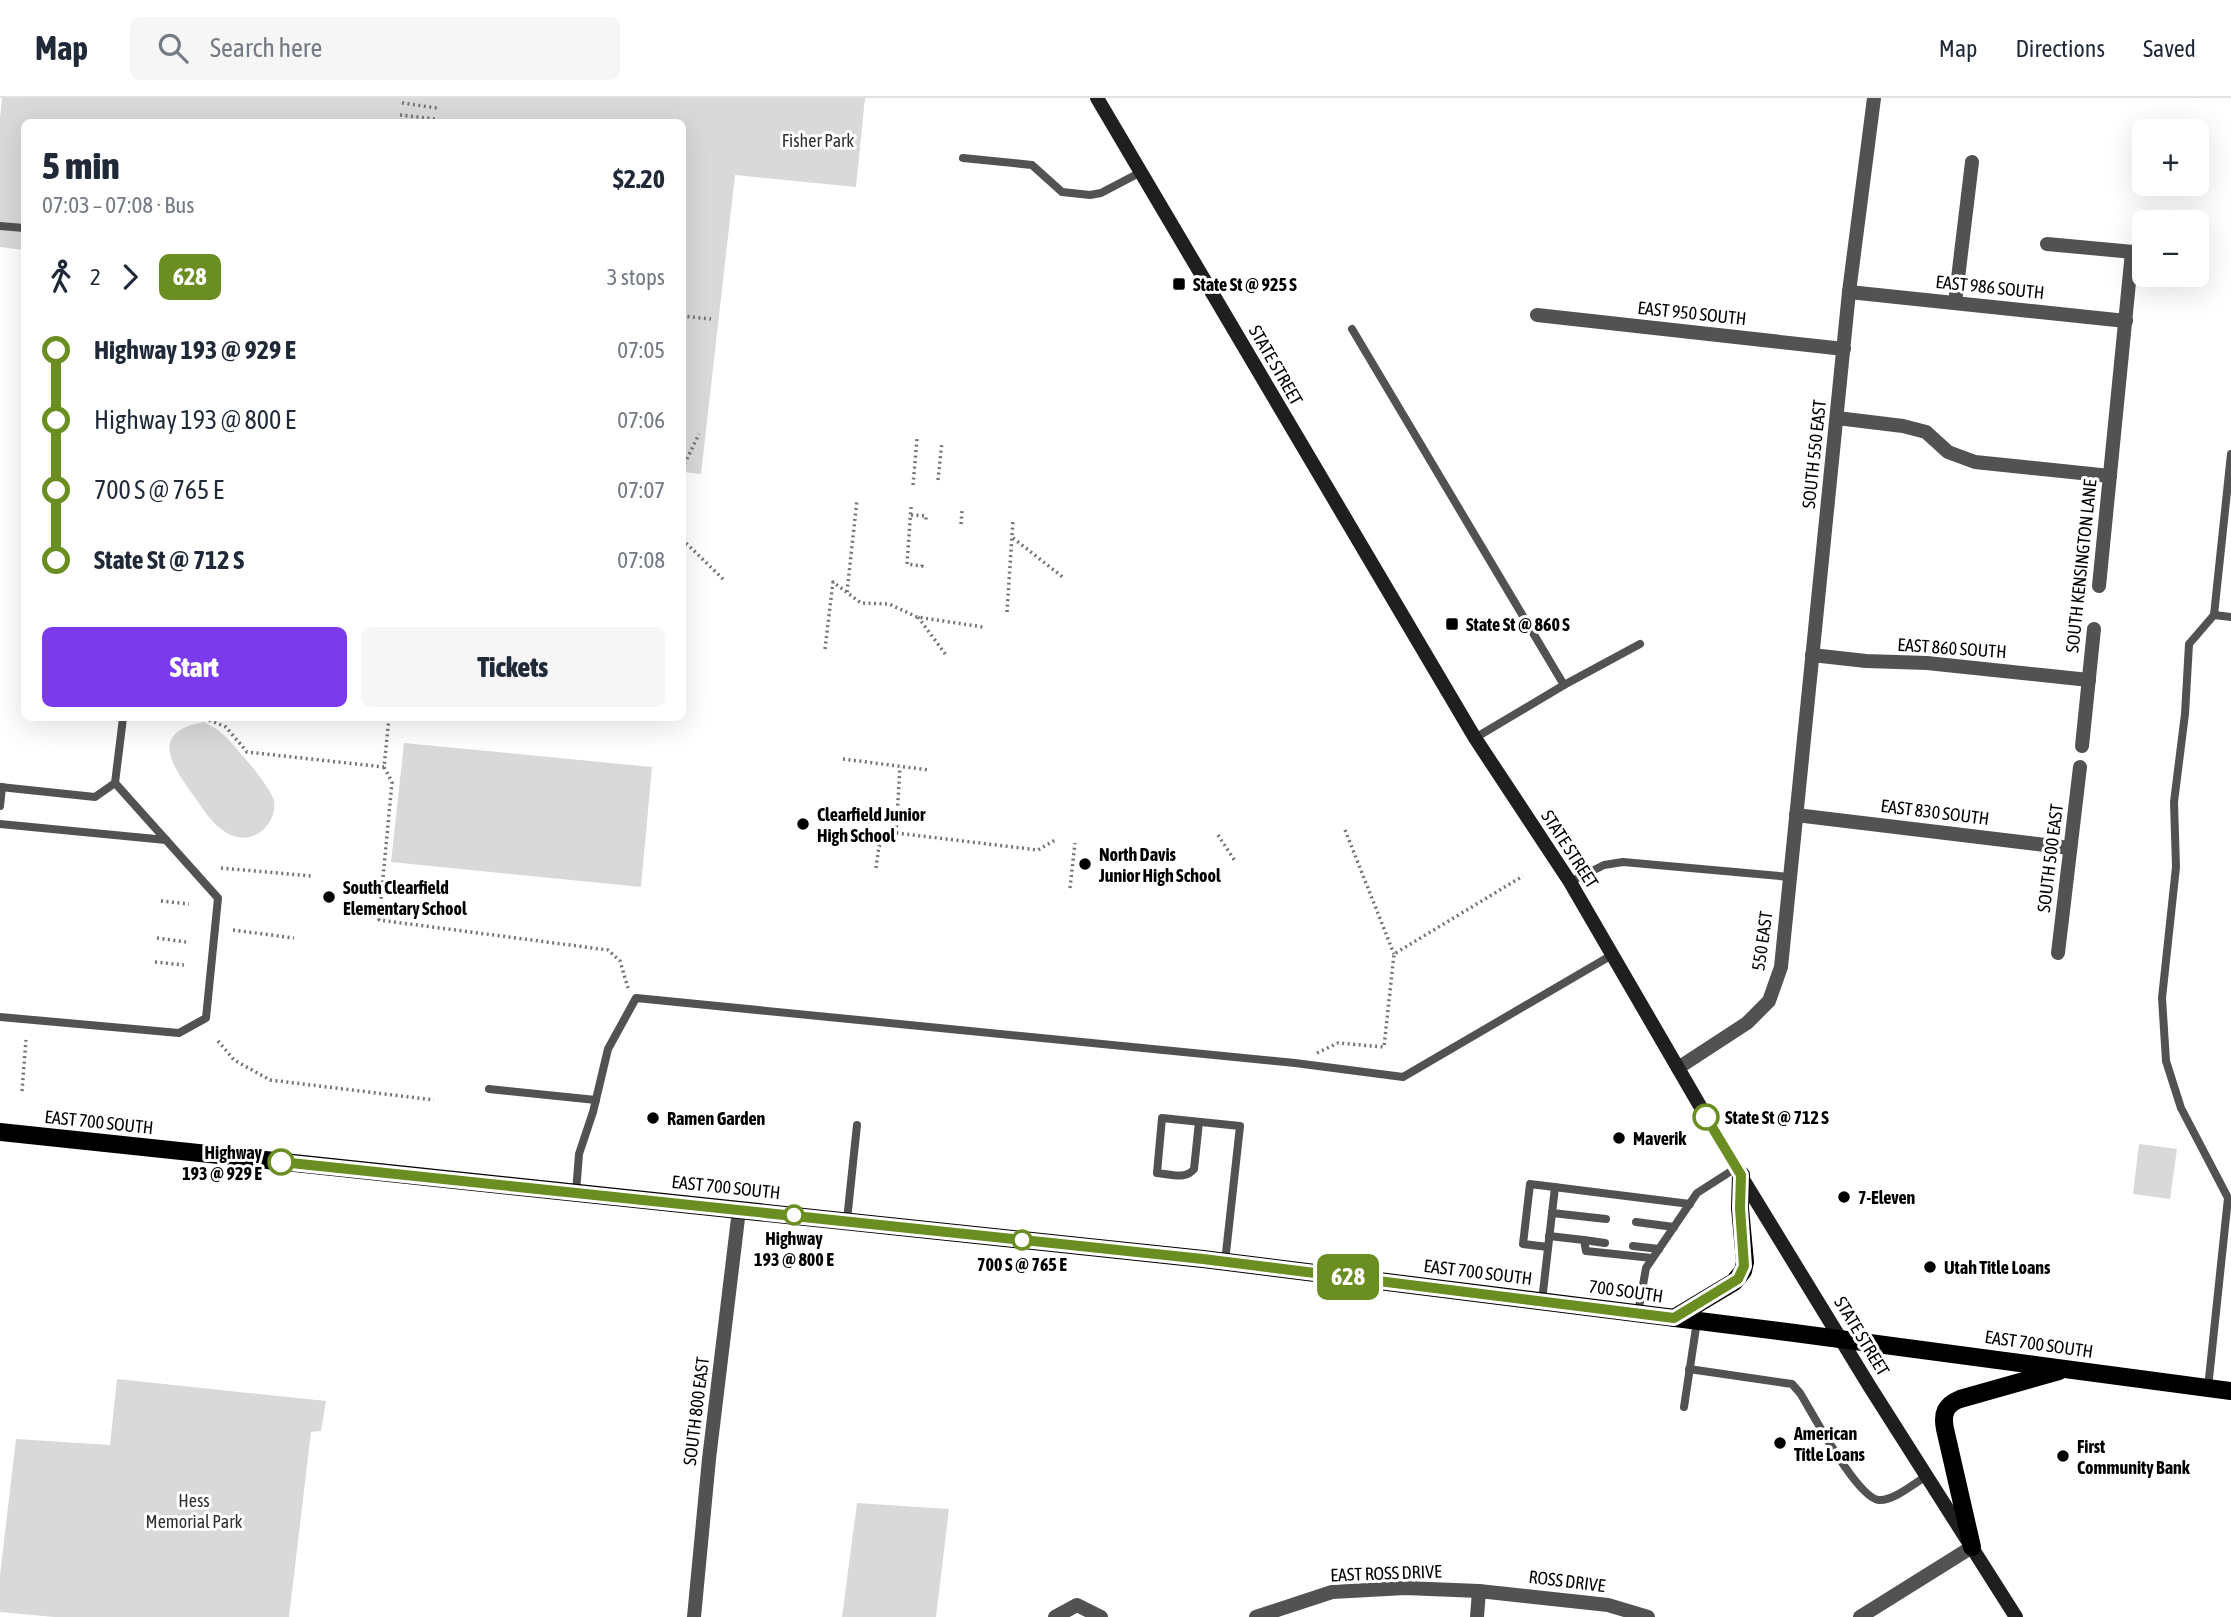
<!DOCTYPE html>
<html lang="en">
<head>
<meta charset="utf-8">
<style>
	body { margin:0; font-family:"Asap Condensed",sans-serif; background:#f6f6f7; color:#1f2937; height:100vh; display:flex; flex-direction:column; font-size:26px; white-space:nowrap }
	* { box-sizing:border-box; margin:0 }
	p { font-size:23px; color:#747a83 }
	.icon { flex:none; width:38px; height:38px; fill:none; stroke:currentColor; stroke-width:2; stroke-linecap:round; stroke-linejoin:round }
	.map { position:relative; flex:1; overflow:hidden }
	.side { position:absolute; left:21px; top:21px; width:665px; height:602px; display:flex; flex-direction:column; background:#fff; border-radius:10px; box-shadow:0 7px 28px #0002 }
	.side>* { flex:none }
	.badge { padding:0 14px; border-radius:10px; font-size:24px; line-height:46px }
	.buttons { position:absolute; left:2132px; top:21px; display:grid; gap:14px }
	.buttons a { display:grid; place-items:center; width:77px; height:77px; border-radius:10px; background:#fff; box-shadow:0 7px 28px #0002; font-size:35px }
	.map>.badge { position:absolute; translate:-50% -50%; box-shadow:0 0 0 4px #fff }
	.legs { display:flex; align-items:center; gap:10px; height:77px; padding:0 21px; font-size:23px }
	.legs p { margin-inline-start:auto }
	.head { display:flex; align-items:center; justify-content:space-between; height:119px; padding:0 21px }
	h1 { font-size:38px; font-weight:800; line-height:52px }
	.cta { display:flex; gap:14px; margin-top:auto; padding:14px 21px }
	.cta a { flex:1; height:80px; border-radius:10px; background:#7c3aed; color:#fff; font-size:28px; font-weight:800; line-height:80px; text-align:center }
	.cta a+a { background:#f6f6f7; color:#1f2937 }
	ul { padding:0 21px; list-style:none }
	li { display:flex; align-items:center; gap:24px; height:70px; font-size:26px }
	li i { display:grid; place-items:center; width:10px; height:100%; margin:0 9px; background:currentColor }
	li i::after { content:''; width:18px; height:18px; margin:-9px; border:5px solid; border-radius:50%; background:#fff }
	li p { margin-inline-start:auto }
	li:first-child i { background:linear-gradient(#0000 50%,currentColor 0) }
	li:last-child i { background:linear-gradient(currentColor 50%,#0000 0) }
	header { display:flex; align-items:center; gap:42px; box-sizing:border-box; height:98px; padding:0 35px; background:#fff; border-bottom:2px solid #e0e1e3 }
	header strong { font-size:33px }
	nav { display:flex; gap:38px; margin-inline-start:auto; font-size:24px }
	.search { width:490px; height:63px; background:#f6f6f7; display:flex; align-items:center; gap:18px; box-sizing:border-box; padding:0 24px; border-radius:10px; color:#747a83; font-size:26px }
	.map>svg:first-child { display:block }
</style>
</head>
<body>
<header>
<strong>Map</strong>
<div class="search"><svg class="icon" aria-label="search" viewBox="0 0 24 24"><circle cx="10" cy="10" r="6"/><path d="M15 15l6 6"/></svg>Search here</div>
<nav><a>Map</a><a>Directions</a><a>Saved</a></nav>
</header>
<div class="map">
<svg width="2231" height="1519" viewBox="0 0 2231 1519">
	<rect width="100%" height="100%" fill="#fff"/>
	<!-- green -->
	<g fill="#d9d9d9">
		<polygon points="2,0 865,0 856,89 735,77 701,376 683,374 682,24 24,24 24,152 0,149 0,20"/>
		<path d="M204 624C208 627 214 629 218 632 230 641 272 690 274 703 276 714 271 724 263 732 255 739 245 742 234 738 215 732 205 713 193 697 171 666 149 634 204 624Z"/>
		<polygon points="404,645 652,669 641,789 391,764"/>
		<polygon points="2139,1046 2177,1051 2170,1101 2133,1096"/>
		<polygon points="117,1281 326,1303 321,1333 311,1334 289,1519 54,1519 0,1514 0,1477 16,1341 110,1347"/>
		<polygon points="857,1405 949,1411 936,1519 842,1519"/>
	</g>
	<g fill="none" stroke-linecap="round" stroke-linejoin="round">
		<!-- path -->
		<g stroke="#747474" stroke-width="3.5" stroke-dasharray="2 3.5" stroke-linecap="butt">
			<polyline points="402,5 437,10"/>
			<polyline points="400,17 436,21"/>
			<polyline points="682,218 711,221"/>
			<polyline points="682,371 699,336"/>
			<polyline points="938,382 942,344"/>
			<polyline points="913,387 917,341"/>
			<polyline points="911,409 907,466 922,468 922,464"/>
			<polyline points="911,417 926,418 926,422"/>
			<polyline points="961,426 962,413"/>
			<polyline points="682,435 686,445 724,482"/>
			<polyline points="1013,440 1064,480"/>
			<polyline points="847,494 857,402"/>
			<polyline points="1007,514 1013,422"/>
			<polyline points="918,519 946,557"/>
			<polyline points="825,551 833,484 861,505 889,506 917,519 983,529"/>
			<polyline points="204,620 226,629 247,654 384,669"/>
			<polyline points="389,620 384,669 392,684 379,822 608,852 620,863 628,890"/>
			<polyline points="843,661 929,672"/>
			<polyline points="1345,732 1394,856"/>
			<polyline points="896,735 900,669"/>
			<polyline points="1218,737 1235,763"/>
			<polyline points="221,770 312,778"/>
			<polyline points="876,770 879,748 896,735 1038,752 1055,742"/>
			<polyline points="1070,790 1075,745"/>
			<polyline points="161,803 189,806"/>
			<polyline points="233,832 294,840"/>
			<polyline points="157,840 186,844"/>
			<polyline points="155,864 184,867"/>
			<polyline points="218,943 234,962 270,982 434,1002"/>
			<polyline points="1317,955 1338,945 1384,949 1394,856 1523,778"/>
			<polyline points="22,993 26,942"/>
		</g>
		<!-- service -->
		<g stroke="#525252" stroke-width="8">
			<polyline points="963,60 1032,67 1062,94 1090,97 1101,95 1141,74"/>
			<polyline points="0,128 24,130"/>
			<polyline points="1352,231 1564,587 1640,546"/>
			<polyline points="2231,356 2214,517 2231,519"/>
			<polyline points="1475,640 1564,587"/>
			<polyline points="0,689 95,699 115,685 123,620"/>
			<polyline points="0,708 2,689"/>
			<polyline points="0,726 166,742"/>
			<polyline points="1570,784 1604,767 1623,764 1790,779"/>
			<polyline points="0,919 179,935 206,920 218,800 115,685"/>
			<polyline points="489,991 596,1002"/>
			<path d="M1199 1024 1194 1071C1186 1082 1170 1076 1157 1075L1162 1020 1240 1028 1225 1164"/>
			<polyline points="576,1094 579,1056 593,1014 608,951 636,900 1295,965 1403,979 1612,857"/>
			<polyline points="1552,1115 1606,1121"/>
			<polyline points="847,1122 857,1027"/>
			<polyline points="1636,1124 1674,1129"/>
			<polyline points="1549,1138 1584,1142 1586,1153 1652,1160"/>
			<polyline points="1584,1142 1605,1145"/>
			<polyline points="1633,1148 1659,1151"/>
			<polyline points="1548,1149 1523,1146 1530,1086 1690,1106"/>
			<polyline points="1542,1203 1555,1089"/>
			<polyline points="1638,1215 1646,1170 1697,1095 1736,1070"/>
			<path d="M1689 1271 1792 1286 1800 1295C1813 1316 1857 1400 1879 1402 1894 1403 1914 1385 1927 1378"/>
			<polyline points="2208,1290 2228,1100 2181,1010 2166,963 2162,900 2176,769 2174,704 2185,616 2189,546 2214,517"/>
			<polyline points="1684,1309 1697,1223"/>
		</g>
		<!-- minor -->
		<g stroke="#525252" stroke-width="14">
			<polyline points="2047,146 2144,155"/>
			<polyline points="1849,194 2126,223"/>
			<polyline points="1955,205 1972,64"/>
			<polyline points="1537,217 1844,251"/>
			<polyline points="1837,320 1903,328 1926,334 1948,354 1975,364 2110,378"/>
			<polyline points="2099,488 2132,154"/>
			<polyline points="1812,557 1866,563 1927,565 2089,582"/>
			<polyline points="2082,648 2094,531"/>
			<polyline points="1796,717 2070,750"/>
			<polyline points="2058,855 2080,669"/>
			<polyline points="1678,970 1747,925 1769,903 1781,869 1849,194 1874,0"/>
			<polyline points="694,1519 709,1361 739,1112"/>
			<polyline points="1055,1519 1077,1507 1101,1519"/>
			<polyline points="1256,1519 1332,1494 1405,1490 1479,1493 1608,1507 1648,1519"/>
			<polyline points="1477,1519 1479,1493"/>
			<polyline points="1860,1519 1972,1449"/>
		</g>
		<!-- secondary -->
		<polyline stroke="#1f1f1f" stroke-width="14" points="1097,0 1475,640 1570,784 1736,1070 1870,1289 2016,1519"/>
		<!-- primary -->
		<g stroke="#000" stroke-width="18">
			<polyline points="0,1034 1203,1161 1787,1234 2231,1293"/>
			<polyline points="1674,1220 1734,1184 1743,1173 1745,1164 1740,1110 1741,1077"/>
			<path d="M1972 1449 1945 1331C1942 1316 1945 1307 1960 1301L2059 1273"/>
		</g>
	</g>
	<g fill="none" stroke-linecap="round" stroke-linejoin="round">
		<!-- line-1 casing -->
		<g stroke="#fff" stroke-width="16">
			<polyline id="line-1" points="281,1064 1203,1161 1674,1220 1738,1181 1744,1168 1740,1110 1741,1077 1706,1019"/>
		</g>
		<!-- line-1 -->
		<use href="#line-1" stroke="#6b8e23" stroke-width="10"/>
	</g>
	<!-- markers -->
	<g fill="#000" stroke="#fff" stroke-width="2.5">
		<rect x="1172" y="179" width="14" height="14" rx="3.5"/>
		<rect x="1445" y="519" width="14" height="14" rx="3.5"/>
		<circle cx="803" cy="726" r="7"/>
		<circle cx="1085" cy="766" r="7"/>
		<circle cx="329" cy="799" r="7"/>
		<circle cx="653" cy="1020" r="7"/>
		<circle cx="1619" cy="1040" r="7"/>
		<circle cx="1844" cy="1099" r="7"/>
		<circle cx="1930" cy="1169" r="7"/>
		<circle cx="1780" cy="1345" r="7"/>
		<circle cx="2063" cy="1358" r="7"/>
	</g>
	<g fill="#fff" stroke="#6b8e23" stroke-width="3.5">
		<circle cx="1706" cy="1019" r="12"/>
		<circle cx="281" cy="1064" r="12"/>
		<circle cx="794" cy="1117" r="9"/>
		<circle cx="1022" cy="1142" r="9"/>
	</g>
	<g text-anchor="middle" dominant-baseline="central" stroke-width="6" stroke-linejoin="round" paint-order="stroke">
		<!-- park labels -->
		<g font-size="18" fill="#303030" stroke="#fff">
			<text x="818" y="42">Fisher Park</text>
			<text x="194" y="1402">Hess<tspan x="194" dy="21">Memorial Park</tspan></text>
		</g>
		<!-- poi labels -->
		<g font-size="18" font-weight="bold" fill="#000" stroke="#fff" text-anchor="start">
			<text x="1193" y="186">State St @ 925 S</text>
			<text x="1466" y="526">State St @ 860 S</text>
			<text x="817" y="716">Clearfield Junior<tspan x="817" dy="21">High School</tspan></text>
			<text x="1099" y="756">North Davis<tspan x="1099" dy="21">Junior High School</tspan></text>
			<text x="343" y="789">South Clearfield<tspan x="343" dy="21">Elementary School</tspan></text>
			<text x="667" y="1020">Ramen Garden</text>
			<text x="1633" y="1040">Maverik</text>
			<text x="1858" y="1099">7-Eleven</text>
			<text x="1944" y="1169">Utah Title Loans</text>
			<text x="1794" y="1335">American<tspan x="1794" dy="21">Title Loans</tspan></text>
			<text x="2077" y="1348">First<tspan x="2077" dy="21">Community Bank</tspan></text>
		</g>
		<!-- street labels -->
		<g font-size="18" fill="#000" stroke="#fff">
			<text transform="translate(1990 189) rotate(6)">EAST 986 SOUTH</text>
			<text transform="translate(1692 215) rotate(6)">EAST 950 SOUTH</text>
			<text transform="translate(1276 267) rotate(60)">STATE STREET</text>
			<text transform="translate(1814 356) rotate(-84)">SOUTH 550 EAST</text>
			<text transform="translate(2081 468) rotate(-84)">SOUTH KENSINGTON LANE</text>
			<text transform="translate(1952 550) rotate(4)">EAST 860 SOUTH</text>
			<text transform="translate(1935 714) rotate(7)">EAST 830 SOUTH</text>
			<text transform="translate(1570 751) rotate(57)">STATE STREET</text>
			<text transform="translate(2050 760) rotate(-83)">SOUTH 500 EAST</text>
			<text transform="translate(1762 843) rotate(-82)">550 EAST</text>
			<text transform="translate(99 1024) rotate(6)">EAST 700 SOUTH</text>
			<text transform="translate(726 1089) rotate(6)">EAST 700 SOUTH</text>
			<text transform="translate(1478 1174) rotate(7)">EAST 700 SOUTH</text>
			<text transform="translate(1626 1193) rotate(8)">700 SOUTH</text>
			<text transform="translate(1862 1238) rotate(59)">STATE STREET</text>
			<text transform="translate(2039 1246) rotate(8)">EAST 700 SOUTH</text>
			<text transform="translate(696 1313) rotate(-83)">SOUTH 800 EAST</text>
			<text transform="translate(1386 1475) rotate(-2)">EAST ROSS DRIVE</text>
			<text transform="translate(1567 1483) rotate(7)">ROSS DRIVE</text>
		</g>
		<!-- stop labels -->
		<g font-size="18" font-weight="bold" fill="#000" stroke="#fff">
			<text x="1725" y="1019" text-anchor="start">State St @ 712 S</text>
			<text x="262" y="1054" text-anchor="end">Highway<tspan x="262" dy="21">193 @ 929 E</tspan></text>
			<text x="794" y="1140">Highway<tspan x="794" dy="21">193 @ 800 E</tspan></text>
			<text x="1022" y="1166">700 S @ 765 E</text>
		</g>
	</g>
</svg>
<div class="buttons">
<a>+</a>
<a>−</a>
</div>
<b class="badge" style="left:1348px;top:1179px;background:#6b8e23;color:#fff">628</b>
<section class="side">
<div class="head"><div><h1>5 min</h1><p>07:03 – 07:08 · Bus</p></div><b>$2.20</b></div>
<div class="legs"><svg class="icon" aria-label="walk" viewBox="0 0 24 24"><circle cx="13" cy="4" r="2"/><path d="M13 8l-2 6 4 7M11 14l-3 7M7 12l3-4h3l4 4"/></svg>2<svg class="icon" aria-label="forward" viewBox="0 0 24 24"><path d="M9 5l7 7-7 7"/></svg><b class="badge" style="background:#6b8e23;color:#fff">628</b><p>3 stops</p></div>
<ul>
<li><i style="color:#6b8e23"></i><b>Highway 193 @ 929 E</b><p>07:05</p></li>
<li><i style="color:#6b8e23"></i><span>Highway 193 @ 800 E</span><p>07:06</p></li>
<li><i style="color:#6b8e23"></i><span>700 S @ 765 E</span><p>07:07</p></li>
<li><i style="color:#6b8e23"></i><b>State St @ 712 S</b><p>07:08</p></li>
</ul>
<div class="cta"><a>Start</a><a>Tickets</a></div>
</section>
</div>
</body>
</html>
